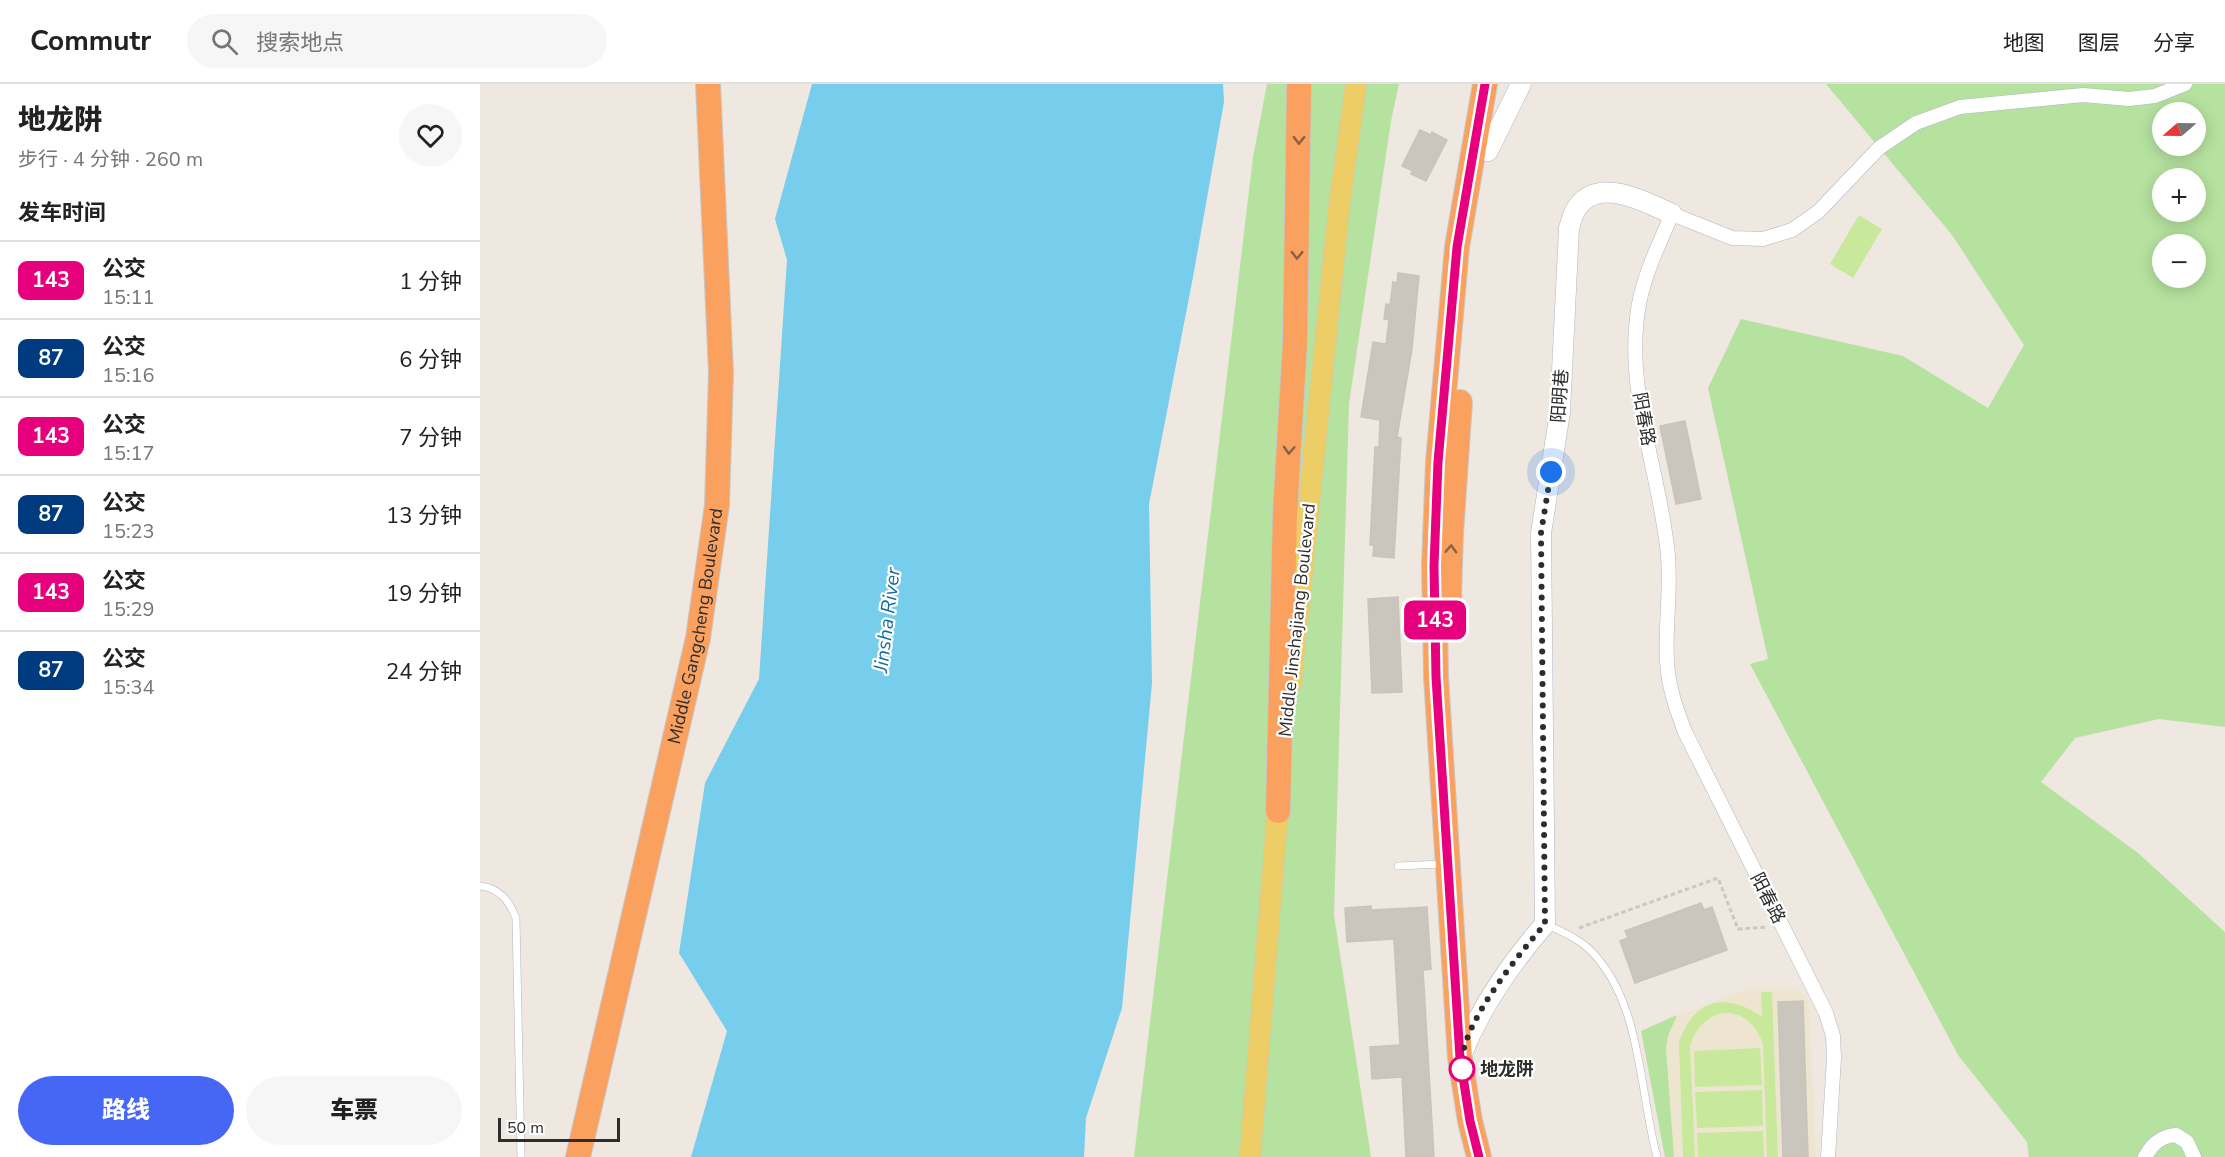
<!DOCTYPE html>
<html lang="zh">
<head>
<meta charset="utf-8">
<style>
	body { margin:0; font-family:"Nunito Sans","Noto Sans SC",sans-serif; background:#f6f6f6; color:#222; height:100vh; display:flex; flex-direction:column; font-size:22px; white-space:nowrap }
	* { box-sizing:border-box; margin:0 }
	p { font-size:20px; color:#767676 }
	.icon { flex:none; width:33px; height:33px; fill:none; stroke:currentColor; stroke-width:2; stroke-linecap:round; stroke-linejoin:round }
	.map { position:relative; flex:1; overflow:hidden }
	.drawer { display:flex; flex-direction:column; background:#fff; width:480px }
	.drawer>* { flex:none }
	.badge { padding:0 12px; border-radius:9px; font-size:21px; line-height:39px }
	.needle { width:39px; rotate:250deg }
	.buttons { position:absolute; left:1672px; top:18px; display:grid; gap:12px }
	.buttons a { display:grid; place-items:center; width:54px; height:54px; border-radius:50%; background:#fff; box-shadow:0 3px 15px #0003; font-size:30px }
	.scale { position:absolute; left:18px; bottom:15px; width:122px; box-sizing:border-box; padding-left:6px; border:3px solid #2d2d2d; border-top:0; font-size:16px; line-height:21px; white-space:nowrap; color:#2d2d2d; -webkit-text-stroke:4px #fff; paint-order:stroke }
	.you { position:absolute; width:30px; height:30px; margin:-15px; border:4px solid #fff; border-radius:50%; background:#1a73e8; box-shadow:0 0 0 9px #1a73e833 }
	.map>.badge { position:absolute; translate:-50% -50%; box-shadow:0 0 0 3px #fff }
	h2 { padding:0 18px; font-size:22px; line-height:54px }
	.round { display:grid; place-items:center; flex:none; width:63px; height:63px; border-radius:32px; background:#f6f6f6 }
	.headline { display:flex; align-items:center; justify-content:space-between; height:102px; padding:0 18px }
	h1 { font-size:28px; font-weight:800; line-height:45px }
	.button { display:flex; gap:12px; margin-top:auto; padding:12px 18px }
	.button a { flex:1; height:69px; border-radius:36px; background:#4667f5; color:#fff; font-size:24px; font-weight:800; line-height:69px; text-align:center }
	.button a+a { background:#f6f6f6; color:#222 }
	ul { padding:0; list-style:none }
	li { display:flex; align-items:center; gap:18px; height:78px; padding:0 18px; border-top:2px solid #e0e0e0 }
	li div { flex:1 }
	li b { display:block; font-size:22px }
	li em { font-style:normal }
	li .badge { min-width:66px; font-weight:700; text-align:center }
	header { display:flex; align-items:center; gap:36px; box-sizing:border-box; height:84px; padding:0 30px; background:#fff; border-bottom:2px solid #e0e0e0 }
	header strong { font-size:28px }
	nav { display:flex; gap:33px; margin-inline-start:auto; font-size:21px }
	.search { width:420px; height:54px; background:#f6f6f6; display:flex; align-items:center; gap:15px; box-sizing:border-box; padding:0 21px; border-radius:33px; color:#767676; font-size:22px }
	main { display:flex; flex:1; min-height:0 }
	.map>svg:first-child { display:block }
</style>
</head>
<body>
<header>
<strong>Commutr</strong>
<div class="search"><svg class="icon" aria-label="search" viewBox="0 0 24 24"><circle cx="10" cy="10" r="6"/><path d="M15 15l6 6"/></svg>搜索地点</div>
<nav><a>地图</a><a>图层</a><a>分享</a></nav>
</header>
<main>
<section class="drawer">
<div class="headline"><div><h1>地龙阱</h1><p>步行 · 4 分钟 · 260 m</p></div><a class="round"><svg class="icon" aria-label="heart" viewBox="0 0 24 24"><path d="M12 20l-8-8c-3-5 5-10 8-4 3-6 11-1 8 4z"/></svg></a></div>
<h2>发车时间</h2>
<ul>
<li><span class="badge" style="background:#e6007e;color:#fff">143</span><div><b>公交</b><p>15:11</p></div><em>1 分钟</em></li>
<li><span class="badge" style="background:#003b80;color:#fff">87</span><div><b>公交</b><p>15:16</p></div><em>6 分钟</em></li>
<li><span class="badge" style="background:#e6007e;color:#fff">143</span><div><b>公交</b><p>15:17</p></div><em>7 分钟</em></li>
<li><span class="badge" style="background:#003b80;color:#fff">87</span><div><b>公交</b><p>15:23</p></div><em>13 分钟</em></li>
<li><span class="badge" style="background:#e6007e;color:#fff">143</span><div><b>公交</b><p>15:29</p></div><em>19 分钟</em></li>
<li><span class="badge" style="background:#003b80;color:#fff">87</span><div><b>公交</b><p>15:34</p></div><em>24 分钟</em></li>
</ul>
<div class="button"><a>路线</a><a>车票</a></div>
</section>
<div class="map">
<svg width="1745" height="1073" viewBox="0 0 1745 1073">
	<rect width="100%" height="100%" fill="#eee8e0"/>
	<!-- education -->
	<polygon fill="#eee5d0" points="1266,905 1318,905 1329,917 1336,1073 1185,1073 1161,947"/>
	<!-- green -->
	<g fill="#b6e29f" fill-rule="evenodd">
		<polygon points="787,0 919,0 911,37 869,320 854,831 891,1073 654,1073 773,73"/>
		<path d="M1346 0H1745V643L1679 635 1595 654 1561 698 1658 769 1745 848V1073H1549L1547 1058 1478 971 1270 580 1288 575 1228 304 1261 235 1423 272 1508 324 1544 261 1472 151ZM1683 28H1716V62H1683ZM1683 94H1716V128H1683ZM1683 160H1716V194H1683Z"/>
		<polygon points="1197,931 1188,952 1186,965 1194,1073 1185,1073 1161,947"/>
	</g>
	<!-- pitch -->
	<g fill="#c8e99b">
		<polygon points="1379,131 1402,145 1373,194 1350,180"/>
		<path d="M1281 908H1292L1298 1073H1287L1283 960C1269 918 1223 919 1210 962L1215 1073H1203L1199 959C1213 915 1245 907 1282 933Z"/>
		<polygon points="1280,964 1282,1001 1215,1003 1214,967"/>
		<polygon points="1282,1006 1283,1042 1217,1044 1215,1008"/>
		<polygon points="1283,1047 1284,1073 1218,1073 1217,1049"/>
	</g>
	<!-- water -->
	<polygon fill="#77cdec" points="332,0 743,0 744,18 713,193 669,420 672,599 642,924 606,1034 604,1073 211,1073 247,947 199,869 225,699 279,595 307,176 295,135"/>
	<!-- building -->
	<g fill="#cac6be" stroke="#c9c4b9" stroke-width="1.5">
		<polygon points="940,46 951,51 952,48 967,56 946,97 931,90 933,87 922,82"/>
		<polygon points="918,189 939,192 932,265 917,353 921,354 914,474 893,472 894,461 890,461 895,363 899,363 900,336 881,333 893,258 906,260 909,236 904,235 906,220 910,221 913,198 917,199"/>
		<polygon points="1205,337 1221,415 1196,420 1180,342"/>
		<polygon points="918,513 922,608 892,609 888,515"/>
		<polygon points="1221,819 1224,826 1232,823 1247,866 1155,899 1140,857 1148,854 1145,847"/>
		<polygon points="891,822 891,826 947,823 951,885 943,886 954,1073 926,1073 922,993 892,995 890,963 920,961 914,855 867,858 865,824"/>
		<polygon points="1323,917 1328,1073 1303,1073 1298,918"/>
	</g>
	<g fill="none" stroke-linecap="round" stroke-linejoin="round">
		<!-- lane casing -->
		<g stroke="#b3b6c0" stroke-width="8">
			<g id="lane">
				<polyline points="918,782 962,780"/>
				<path d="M0 802C20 804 29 817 36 834L41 1073"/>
				<path d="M1065 840C1081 847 1097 854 1109 865 1162 916 1159 1007 1177 1073"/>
			</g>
		</g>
		<!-- street casing -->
		<g stroke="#b3b6c0" stroke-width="15">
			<g id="street">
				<path d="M1348 1073 1354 974 1353 952 1346 929 1205 648C1196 624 1188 602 1187 577 1185 542 1191 507 1188 472 1181 393 1147 313 1157 233 1161 196 1178 163 1192 130L1252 154 1283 155 1312 146 1338 128 1399 64 1436 39 1480 23 1603 11 1649 15 1675 12 1705 0"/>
				<path d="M1665 1073C1672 1060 1681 1052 1696 1051L1707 1058 1714 1073"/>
			</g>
		</g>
		<!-- secondary casing -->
		<g stroke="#b3b6c0" stroke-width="21">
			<g id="secondary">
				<polyline points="1008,67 1041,0"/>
				<path d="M981 972C1001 922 1030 880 1065 840L1061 449 1080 328 1089 144C1091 139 1092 132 1095 127 1116 90 1165 118 1192 130"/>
			</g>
		</g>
		<!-- primary casing -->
		<g stroke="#c8c8c8" stroke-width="22">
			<g id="primary">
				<polyline points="811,599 859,123 876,0"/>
				<polyline points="770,1073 799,710"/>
			</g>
		</g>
		<!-- highway casing -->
		<g stroke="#c8c8c8" stroke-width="26">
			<g id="highway">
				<polyline points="969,514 971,449 980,318"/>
				<polyline points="798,727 805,428 815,258 819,0"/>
				<path id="s1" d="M98 1073 218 554 237 421 241 289 228 0"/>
				<polyline points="999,1073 990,1037 980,974 956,593 954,481 958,378 977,163 1005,0"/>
			</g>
		</g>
		<!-- path -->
		<polyline stroke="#c8c8c8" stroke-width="3" stroke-dasharray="4.5 3" stroke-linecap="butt" points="1099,844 1238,794 1258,845 1288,843"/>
		<!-- lane -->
		<use href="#lane" stroke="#fff" stroke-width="7"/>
		<!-- street -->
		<use href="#street" stroke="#fff" stroke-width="14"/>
		<!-- secondary -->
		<use href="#secondary" stroke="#fff" stroke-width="20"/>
		<!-- primary -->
		<use href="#primary" stroke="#edcd66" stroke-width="21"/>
		<!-- highway -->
		<use href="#highway" stroke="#faa15f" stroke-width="24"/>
	</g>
	<!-- one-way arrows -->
	<defs><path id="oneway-chevron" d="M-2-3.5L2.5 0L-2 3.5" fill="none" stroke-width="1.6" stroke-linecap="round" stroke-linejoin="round" transform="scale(1.5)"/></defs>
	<g stroke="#896144">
		<use href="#oneway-chevron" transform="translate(819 56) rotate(91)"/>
		<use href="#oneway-chevron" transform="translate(817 171) rotate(91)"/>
		<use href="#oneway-chevron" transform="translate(809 366) rotate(93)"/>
		<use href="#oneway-chevron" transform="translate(971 465) rotate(-88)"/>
	</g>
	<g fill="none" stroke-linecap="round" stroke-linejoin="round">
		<!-- line casing -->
		<g stroke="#fff" stroke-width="14">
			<polyline id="line" points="999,1073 990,1037 980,974 956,593 954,482 958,378 977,163 1005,0"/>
		</g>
		<!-- line -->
		<use href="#line" stroke="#e6007e" stroke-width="9"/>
		<!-- walk -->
		<path stroke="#2d2d2d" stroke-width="6" stroke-dasharray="0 10.8" d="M982 985C976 946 1040 869 1065 840L1061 449 1071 388"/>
	</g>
	<!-- markers -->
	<circle fill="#fff" stroke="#e6007e" stroke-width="3" cx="982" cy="985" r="12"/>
	<g text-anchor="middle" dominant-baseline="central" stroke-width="4.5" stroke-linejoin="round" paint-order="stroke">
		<!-- street labels -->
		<g font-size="18" fill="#2d2d2d" stroke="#fff">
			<text transform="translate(1080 312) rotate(-86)">阳明巷</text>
			<text transform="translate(1164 335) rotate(80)">阳春路</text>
			<text transform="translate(817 536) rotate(-84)">Middle Jinshajiang Boulevard</text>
			<text stroke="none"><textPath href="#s1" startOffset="544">Middle Gangcheng Boulevard</textPath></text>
			<text transform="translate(1288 814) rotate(63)">阳春路</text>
		</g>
		<!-- stop labels -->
		<g font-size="18" font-weight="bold" fill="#2d2d2d" stroke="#fff" text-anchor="start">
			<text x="1000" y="985">地龙阱</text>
		</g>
		<!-- water labels -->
		<g font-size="20" font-style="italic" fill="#126d9c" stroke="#fff">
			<text transform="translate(407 536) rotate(-83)">Jinsha River</text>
		</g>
	</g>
</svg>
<div class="buttons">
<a><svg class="needle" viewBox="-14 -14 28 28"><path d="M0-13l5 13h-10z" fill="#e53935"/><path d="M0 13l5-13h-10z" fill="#767676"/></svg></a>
<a>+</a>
<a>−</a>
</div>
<div class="scale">50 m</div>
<div class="you" style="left:1071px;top:388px"></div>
<b class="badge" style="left:955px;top:536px;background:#e6007e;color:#fff">143</b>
</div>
</main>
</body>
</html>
